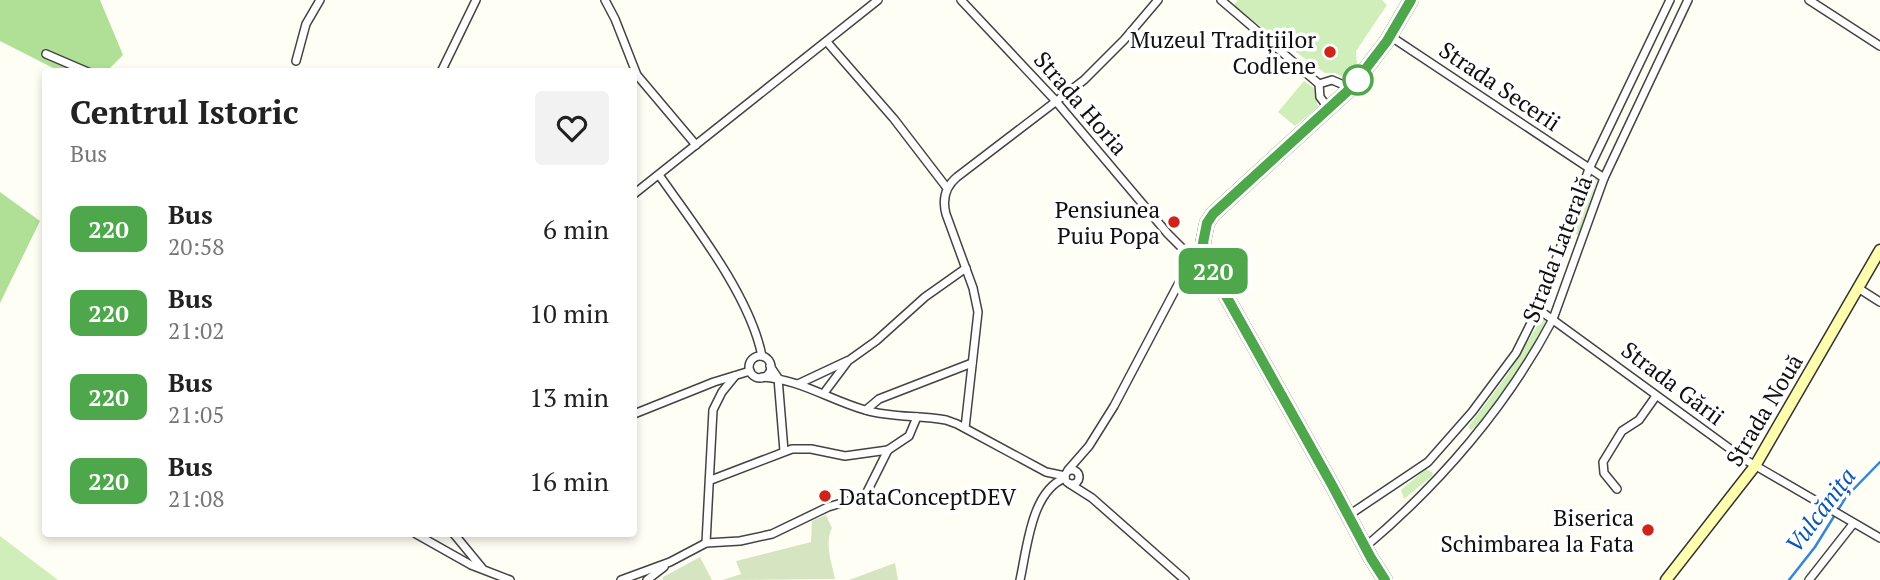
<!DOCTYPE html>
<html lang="en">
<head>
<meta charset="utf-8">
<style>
	body { margin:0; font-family:"PT Serif",serif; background:#f2f2f2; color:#222; height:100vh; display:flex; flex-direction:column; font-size:26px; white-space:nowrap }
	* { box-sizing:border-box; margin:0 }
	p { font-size:23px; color:#767676 }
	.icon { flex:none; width:38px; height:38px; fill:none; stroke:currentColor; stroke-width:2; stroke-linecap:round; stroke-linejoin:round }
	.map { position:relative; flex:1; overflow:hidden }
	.panel { position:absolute; left:42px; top:68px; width:595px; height:469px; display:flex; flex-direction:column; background:#fff; border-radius:7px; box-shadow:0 4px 10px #0003 }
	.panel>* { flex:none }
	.badge { padding:0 14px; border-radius:10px; font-size:24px; line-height:46px }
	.map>.badge { position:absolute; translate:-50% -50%; box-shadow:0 0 0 4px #fff }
	.round { display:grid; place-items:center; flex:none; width:74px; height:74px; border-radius:7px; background:#f2f2f2 }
	.headline { display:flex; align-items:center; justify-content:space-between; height:119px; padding:0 28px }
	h1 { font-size:33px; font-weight:700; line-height:52px }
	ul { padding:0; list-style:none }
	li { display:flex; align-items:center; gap:21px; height:84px; padding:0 28px }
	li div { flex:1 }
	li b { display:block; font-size:26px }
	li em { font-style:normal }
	li .badge { min-width:77px; font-weight:700; text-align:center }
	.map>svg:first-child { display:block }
</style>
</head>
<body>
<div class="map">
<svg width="1880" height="580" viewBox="0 0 1880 580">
	<rect width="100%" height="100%" fill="#fffef4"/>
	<!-- green -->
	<g fill="#cfeeb9">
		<polygon points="1238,0 1382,0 1387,5 1356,51 1357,65 1348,79 1335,73 1325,73 1233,6"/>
		<polygon points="1304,81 1314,88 1318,107 1295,126 1278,112"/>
		<polygon points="1595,178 1597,180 1579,234 1576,235 1574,232 1592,179"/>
		<path d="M1542 318 1545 319V323C1533 347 1491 419 1471 430L1468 427 1508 374Z"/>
		<polygon points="1426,469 1433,473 1432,476 1404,499 1401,490"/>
		<polygon points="0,536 58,580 0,580"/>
	</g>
	<!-- forest -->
	<g fill="#b0e096">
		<polygon points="0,0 100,0 123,55 106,72 61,72 0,41"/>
		<polygon points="0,192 40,221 0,303"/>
	</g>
	<!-- cemetery -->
	<g fill="#d5e5c1">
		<path d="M826 515 832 528C824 543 832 564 835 579L723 580 741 574 736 561 811 542 812 521Z"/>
		<polygon points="700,557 712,580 663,580 663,577"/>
		<polygon points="895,563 898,580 849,580"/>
	</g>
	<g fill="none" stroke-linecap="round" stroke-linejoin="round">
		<!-- stream -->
		<polyline stroke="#3386d9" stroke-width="2.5" points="1789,580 1815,547 1846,497 1880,462"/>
		<!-- street casing -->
		<g stroke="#434343" stroke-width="10">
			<g id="street">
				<polyline points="605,0 615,19 637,75 696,145"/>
				<polyline points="961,0 1054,99 1168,234 1192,258"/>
				<polyline points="1221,0 1319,84"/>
				<polyline points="1809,0 1880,46"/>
				<polyline points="1390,36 1604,178"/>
				<polyline points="827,42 894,119 947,188"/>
				<polyline points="46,54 88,72"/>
				<polyline points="296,61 306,24 320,0"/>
				<polyline points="441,72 476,0"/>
				<polyline points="1319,84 1332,80 1351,88"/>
				<polyline points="1319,84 1320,97 1329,109"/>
				<path d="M659 175C695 226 750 296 762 356"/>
				<polyline points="634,194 878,0"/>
				<polyline points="1858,288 1880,302"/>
				<polyline points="1538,309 1744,459 1880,538"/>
				<circle cx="760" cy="367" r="11"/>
				<polyline points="770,366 778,378 784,451"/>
				<path d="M762 377C799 379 830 400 865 410 891 418 919 415 946 420L957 424 1046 472 1065 476"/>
				<polyline points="798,384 847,361"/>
				<polyline points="824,393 848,361 876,341 925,297 966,268"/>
				<polyline points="866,410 879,399 972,363"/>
				<polyline points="634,414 714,382 750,371"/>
				<path d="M965 428 978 312 973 288 946 214C942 199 945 187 957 177L1084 80 1124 40 1158 0"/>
				<circle cx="1072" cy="477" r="7"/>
				<polyline points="1068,470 1089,446 1114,406 1192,258 1204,250"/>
				<polyline points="711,480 792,449 811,449 845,456 888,450"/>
				<polyline points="1070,484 1092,498 1185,580"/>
				<polyline points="1617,489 1604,473 1603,462 1622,431 1639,420 1656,396"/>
				<polyline points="1349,515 1428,462 1472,412 1516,353 1538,309 1589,169 1670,0"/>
				<polyline points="416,534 471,565 510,580"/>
				<polyline points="454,534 482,568"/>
				<polyline points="706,543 713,410 722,392 735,376"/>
				<path d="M1365 547C1440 484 1507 406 1553 319L1604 178 1688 0"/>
				<polyline points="621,580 670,562 706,543 740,541 772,534 828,507 865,496 888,450 909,436 917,417"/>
				<polyline points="647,580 664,567"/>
				<path d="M1020 580C1027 549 1031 491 1065 478"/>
				<polyline points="1809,580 1853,524"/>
			</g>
		</g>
		<!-- secondary casing -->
		<g stroke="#323232" stroke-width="13">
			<polyline id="secondary" points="1666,580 1755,466 1880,250"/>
		</g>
		<!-- highway casing -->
		<g stroke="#212121" stroke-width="16">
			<polyline id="highway" points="1385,580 1371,558 1332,485 1216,278 1203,243 1207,223 1213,214 1351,88 1387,41 1411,0"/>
		</g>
		<!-- street -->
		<use href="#street" stroke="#fff" stroke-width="7"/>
		<!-- secondary -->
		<use href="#secondary" stroke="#fffeaf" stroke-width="10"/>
		<!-- highway -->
		<use href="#highway" stroke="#ffb352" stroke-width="12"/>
	</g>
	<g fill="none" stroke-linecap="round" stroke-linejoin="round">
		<!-- line casing -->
		<g stroke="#fff" stroke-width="16">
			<polyline id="line" points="1385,580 1371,558 1332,485 1216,278 1203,243 1207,223 1213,214 1351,88 1387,41 1411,0"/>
		</g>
		<!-- line -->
		<use href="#line" stroke="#4ea74b" stroke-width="10"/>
	</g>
	<!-- markers -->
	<g fill="#ce241a" stroke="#fff" stroke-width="2.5">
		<circle cx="1330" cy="52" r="7"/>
		<circle cx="1174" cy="222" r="7"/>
		<circle cx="825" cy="496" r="7"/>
		<circle cx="1648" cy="530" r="7"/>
	</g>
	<circle fill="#fff" stroke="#4ea74b" stroke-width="3.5" cx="1358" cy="80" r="14"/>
	<g text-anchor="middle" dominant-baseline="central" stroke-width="7" stroke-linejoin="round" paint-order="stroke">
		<!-- poi labels -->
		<g font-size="23" fill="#101010" stroke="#fff" text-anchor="end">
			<text x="1316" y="39">Muzeul Tradițiilor<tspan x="1316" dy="26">Codlene</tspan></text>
			<text x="1160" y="209">Pensiunea<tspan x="1160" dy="26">Puiu Popa</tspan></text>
			<text x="839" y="496" text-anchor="start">DataConceptDEV</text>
			<text x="1634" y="517">Biserica<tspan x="1634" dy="26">Schimbarea la Fata</tspan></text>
		</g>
		<!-- street labels -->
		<g font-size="23" fill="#101010" stroke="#fff">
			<text transform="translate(1500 86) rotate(34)">Strada Secerii</text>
			<text transform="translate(1081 103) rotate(49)">Strada Horia</text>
			<text transform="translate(1557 249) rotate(-69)">Strada Laterală</text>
			<text transform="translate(1673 383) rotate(37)">Strada Gării</text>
			<text transform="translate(1764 410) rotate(-59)">Strada Nouă</text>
		</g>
		<!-- water labels -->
		<g font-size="24" font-style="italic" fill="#0c57af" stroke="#fff">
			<text transform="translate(1820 510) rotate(-53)">Vulcănița</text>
		</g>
	</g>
</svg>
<b class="badge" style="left:1213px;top:271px;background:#4ea74b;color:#fff">220</b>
<section class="panel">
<div class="headline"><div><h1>Centrul Istoric</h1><p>Bus</p></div><a class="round"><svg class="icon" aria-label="heart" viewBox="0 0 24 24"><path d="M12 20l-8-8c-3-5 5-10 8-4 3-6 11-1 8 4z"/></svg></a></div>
<ul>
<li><span class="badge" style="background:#4ea74b;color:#fff">220</span><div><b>Bus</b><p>20:58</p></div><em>6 min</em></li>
<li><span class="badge" style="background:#4ea74b;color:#fff">220</span><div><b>Bus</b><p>21:02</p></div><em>10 min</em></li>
<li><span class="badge" style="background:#4ea74b;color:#fff">220</span><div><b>Bus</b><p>21:05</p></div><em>13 min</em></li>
<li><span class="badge" style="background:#4ea74b;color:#fff">220</span><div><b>Bus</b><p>21:08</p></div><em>16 min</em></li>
</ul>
</section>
</div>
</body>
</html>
